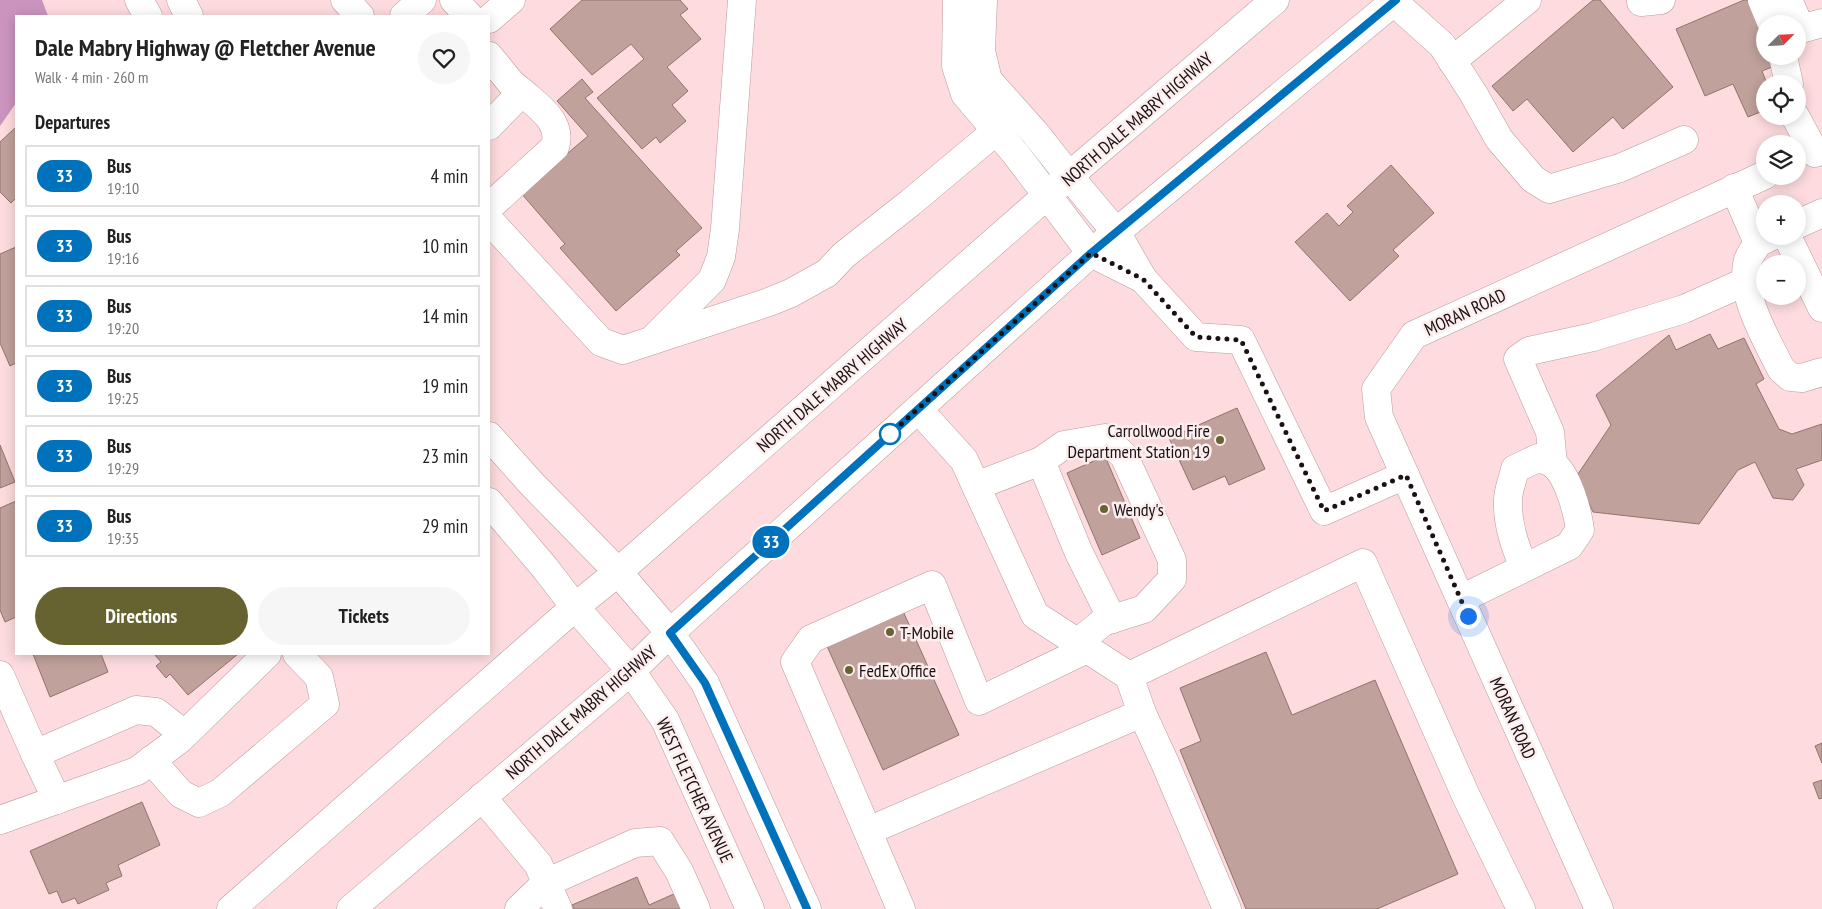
<!DOCTYPE html>
<html lang="en">
<head>
<meta charset="utf-8">
<style>
	body { margin:0; font-family:"PT Sans Narrow",sans-serif; background:#f6f6f6; color:#222; height:100vh; display:flex; flex-direction:column; font-size:19px; white-space:nowrap }
	* { box-sizing:border-box; margin:0 }
	p { font-size:16px; color:#767676 }
	.icon { flex:none; width:28px; height:28px; fill:none; stroke:currentColor; stroke-width:2; stroke-linecap:round; stroke-linejoin:round }
	.map { position:relative; flex:1; overflow:hidden }
	.sheet { position:absolute; left:15px; top:15px; width:475px; height:640px; display:flex; flex-direction:column; background:#fff; border-radius:0px; box-shadow:0 2px 12px #0003 }
	.sheet>* { flex:none }
	.badge { padding:0 10px; border-radius:16px; font-size:18px; line-height:32px }
	.needle { width:32px; rotate:66deg }
	.controls { position:absolute; left:1756px; top:15px; display:grid; gap:10px }
	.controls a { display:grid; place-items:center; width:50px; height:50px; border-radius:50%; background:#fff; box-shadow:0 2px 12px #0003; font-size:25px }
	.you { position:absolute; width:25px; height:25px; margin:-12px; border:4px solid #fff; border-radius:50%; background:#1a73e8; box-shadow:0 0 0 8px #1a73e833 }
	.map>.badge { position:absolute; translate:-50% -50%; box-shadow:0 0 0 2px #fff }
	h2 { padding:0 20px; font-size:19px; line-height:45px }
	.round { display:grid; place-items:center; flex:none; width:52px; height:52px; border-radius:26px; background:#f6f6f6 }
	.overview { display:flex; align-items:center; justify-content:space-between; height:85px; padding:0 20px }
	h1 { font-size:24px; font-weight:800; line-height:38px }
	.primary-button { display:flex; gap:10px; margin-top:auto; padding:10px 20px }
	.primary-button a { flex:1; height:58px; border-radius:30px; background:#666330; color:#fff; font-size:20px; font-weight:800; line-height:58px; text-align:center }
	.primary-button a+a { background:#f6f6f6; color:#222 }
	ul { padding:0; list-style:none }
	li { display:flex; align-items:center; gap:15px; height:62px; margin:0 10px 8px; padding:0 10px; border:2px solid #e0e0e0; border-radius:0px }
	li div { flex:1 }
	li b { display:block; font-size:19px }
	li em { font-style:normal }
	li .badge { min-width:55px; font-weight:700; text-align:center }
	.map>svg:first-child { display:block }
</style>
</head>
<body>
<div class="map">
<svg width="1822" height="909" viewBox="0 0 1822 909">
	<rect width="100%" height="100%" fill="#fddbde"/>
	<!-- water -->
	<polygon fill="#cb94be" points="0,0 42,0 48,16 16,16 16,103 0,126"/>
	<!-- building -->
	<g fill="#c0a19b" stroke="#91746e">
		<polygon points="582,0 680,0 688,9 680,15 701,39 667,67 688,91 672,105 686,121 660,143 656,137 642,149 597,98 644,59 631,44 592,75 550,29"/>
		<polygon points="1593,0 1600,0 1673,87 1623,129 1613,117 1573,152 1527,99 1513,111 1492,86"/>
		<polygon points="1744,0 1748,0 1765,39 1765,56 1773,56 1777,65 1762,71 1767,84 1765,84 1765,110 1748,117 1733,84 1705,96 1676,29"/>
		<polygon points="582,79 593,92 585,98 702,228 676,251 680,255 616,311 560,248 565,244 521,193 588,136 557,101"/>
		<polygon points="16,127 16,198 11,203 0,192 0,142"/>
		<polygon points="1391,165 1434,213 1393,250 1399,256 1350,301 1295,242 1327,213 1339,226 1353,212 1347,206"/>
		<polygon points="16,247 16,363 10,366 0,343 0,254"/>
		<polygon points="1710,334 1718,349 1744,338 1764,379 1756,384 1779,429 1792,434 1822,424 1822,460 1796,469 1804,485 1793,500 1773,498 1755,462 1738,470 1699,524 1593,512 1576,477 1611,425 1596,395 1669,335 1676,350"/>
		<polygon points="1237,408 1265,469 1229,485 1225,476 1193,490 1169,438"/>
		<polygon points="0,445 15,482 0,488"/>
		<polygon points="1105,456 1140,538 1102,555 1067,473"/>
		<polygon points="16,501 16,617 5,622 0,610 0,508"/>
		<polygon points="902,609 959,735 883,770 826,644"/>
		<polygon points="1266,652 1292,715 1375,680 1458,874 1377,909 1246,909 1180,750 1201,741 1180,688"/>
		<polygon points="33,654 101,654 108,672 50,697"/>
		<polygon points="154,654 238,654 188,695 170,674 166,678 156,666 161,662"/>
		<polygon points="1822,743 1822,763 1815,746"/>
		<polygon points="1822,780 1822,798 1819,799 1813,783"/>
		<polygon points="142,802 160,845 118,865 122,876 106,883 109,890 78,904 75,898 62,903 57,891 49,894 30,851"/>
		<polygon points="637,877 649,905 685,889 693,909 574,909 572,905"/>
	</g>
	<g fill="none" stroke-linecap="round" stroke-linejoin="round">
		<!-- minor casing -->
		<g stroke="#ba9b9d" stroke-width="29">
			<g id="minor">
				<polyline points="139,0 148,16"/>
				<polyline points="181,0 189,16"/>
				<polyline points="345,0 360,16"/>
				<polyline points="454,0 469,16"/>
				<polyline points="957,0 956,66 965,94 1015,153 1091,253 1143,279 1116,232 1069,176 1036,134 988,80 981,51 983,0"/>
				<polyline points="1641,0 1641,2 1661,0"/>
				<polyline points="1762,0 1772,24"/>
				<polyline points="1788,0 1801,29 1822,23"/>
				<polyline points="1394,2 1442,45 1473,93 1499,139 1533,179 1549,189 1620,168 1684,140"/>
				<polyline points="404,16 422,0"/>
				<polyline points="489,19 511,0"/>
				<polyline points="489,56 511,83 522,92 489,126"/>
				<polyline points="1783,56 1789,84"/>
				<polyline points="1452,61 1527,0"/>
				<polyline points="1795,116 1815,153"/>
				<polyline points="1734,188 1758,243 1772,236"/>
				<path d="M489 207 555 147C563 122 538 106 522 92"/>
				<polyline points="489,220 601,342 623,350 769,302 791,293 827,273 844,255 910,203 996,131"/>
				<polyline points="1798,224 1822,213"/>
				<polyline points="1787,236 1822,308"/>
				<path d="M1758 243C1755 248 1750 254 1748 260 1738 293 1767 340 1781 369L1790 377 1802 378 1822 372"/>
				<polyline points="1143,279 1196,337 1241,340 1324,511 1405,475"/>
				<polyline points="655,337 712,280 721,257 725,229 742,0"/>
				<polyline points="918,409 964,460 1035,615 1129,676 1142,713 1165,763 1227,909"/>
				<polyline points="489,436 531,483 618,572"/>
				<polyline points="1041,461 1079,553 1112,619"/>
				<polyline points="1553,464 1550,432 1518,359 1529,351 1593,337 1684,309 1747,281"/>
				<polyline points="976,486 1041,461 1064,445 1105,438 1124,456 1172,560 1172,579 1144,609 1103,622 1077,643"/>
				<polyline points="489,502 545,568 575,607"/>
				<path d="M1461 599 1569 546 1580 530C1578 513 1568 475 1553 464 1550 461 1543 460 1538 458L1515 469C1513 479 1508 490 1508 500 1507 524 1515 546 1524 568"/>
				<polyline points="0,675 35,754 136,710 156,712 184,734"/>
				<polyline points="1129,676 1363,563 1466,796 1521,909"/>
				<polyline points="35,754 57,800"/>
				<polyline points="151,760 181,794 199,803 220,793 325,704 319,677 297,654"/>
				<polyline points="482,797 538,864 558,909"/>
				<polyline points="0,820 137,771 180,739 267,654"/>
				<polyline points="868,831 1142,713"/>
				<polyline points="519,909 546,883 635,843 660,841 679,871 696,909"/>
				<polyline points="901,909 795,662 811,639 932,585 979,701 1087,649"/>
				<polyline points="1599,909 1379,417 1376,389 1414,335 1765,175"/>
			</g>
		</g>
		<!-- major casing -->
		<g stroke="#ba9b9d" stroke-width="29">
			<g id="major">
				<polyline points="618,572 670,633 705,683 807,909"/>
				<polyline points="575,607 631,671 665,720 750,909"/>
				<polyline points="231,909 575,607 618,572 1069,176 1275,0"/>
				<polyline points="351,909 631,671 670,633 1091,253 1396,0"/>
			</g>
		</g>
		<!-- minor -->
		<use href="#minor" stroke="#fff" stroke-width="28"/>
		<!-- major -->
		<use href="#major" stroke="#fff" stroke-width="28"/>
	</g>
	<g fill="none" stroke-linecap="round" stroke-linejoin="round">
		<!-- line casing -->
		<g stroke="#fff" stroke-width="11">
			<polyline id="line" points="807,909 705,683 670,633 1091,253 1396,0"/>
		</g>
		<!-- line -->
		<use href="#line" stroke="#0072bc" stroke-width="8"/>
		<!-- walk -->
		<polyline stroke="#1c1112" stroke-width="5" stroke-dasharray="0 9" points="890,434 889,435 1091,253 1143,279 1196,337 1241,340 1324,511 1406,475 1468,616"/>
	</g>
	<!-- markers -->
	<circle fill="#fff" stroke="#0072bc" stroke-width="2.5" cx="890" cy="434" r="10"/>
	<g fill="#666330" stroke="#fceeef" stroke-width="2">
		<circle cx="1220" cy="440" r="5"/>
		<circle cx="1104" cy="509" r="5"/>
		<circle cx="890" cy="632" r="5"/>
		<circle cx="849" cy="670" r="5"/>
	</g>
	<g text-anchor="middle" dominant-baseline="central" stroke-width="5" stroke-linejoin="round" paint-order="stroke">
		<!-- street labels -->
		<g font-size="18" fill="#1c1112" stroke="#fceeef">
			<text transform="translate(1137 119) rotate(-41)">NORTH DALE MABRY HIGHWAY</text>
			<text transform="translate(1465 312) rotate(-25)">MORAN ROAD</text>
			<text transform="translate(832 385) rotate(-41)">NORTH DALE MABRY HIGHWAY</text>
			<text transform="translate(581 712) rotate(-41)">NORTH DALE MABRY HIGHWAY</text>
			<text transform="translate(1513 718) rotate(66)">MORAN ROAD</text>
			<text transform="translate(695 790) rotate(65)">WEST FLETCHER AVENUE</text>
		</g>
		<!-- poi labels -->
		<g font-size="18" fill="#1c1112" stroke="#fceeef" text-anchor="start">
			<text x="1210" y="430" text-anchor="end">Carrollwood Fire<tspan x="1210" dy="21">Department Station 19</tspan></text>
			<text x="1114" y="509">Wendy's</text>
			<text x="900" y="632">T-Mobile</text>
			<text x="859" y="670">FedEx Office</text>
		</g>
	</g>
</svg>
<div class="controls">
<a><svg class="needle" viewBox="-14 -14 28 28"><path d="M0-13l5 13h-10z" fill="#e53935"/><path d="M0 13l5-13h-10z" fill="#767676"/></svg></a>
<a><svg class="icon" aria-label="locate" viewBox="0 0 24 24"><circle cx="12" cy="12" r="6"/><path d="M12 2v4M12 18v4M2 12h4M18 12h4"/></svg></a>
<a><svg class="icon" aria-label="layers" viewBox="0 0 24 24"><path d="M12 4l9 5-9 5-9-5zM3 14l9 5 9-5"/></svg></a>
<a>+</a>
<a>−</a>
</div>
<div class="you" style="left:1468px;top:616px"></div>
<b class="badge" style="left:771px;top:542px;background:#0072bc;color:#fff">33</b>
<section class="sheet">
<div class="overview"><div><h1>Dale Mabry Highway @ Fletcher Avenue</h1><p>Walk · 4 min · 260 m</p></div><a class="round"><svg class="icon" aria-label="heart" viewBox="0 0 24 24"><path d="M12 20l-8-8c-3-5 5-10 8-4 3-6 11-1 8 4z"/></svg></a></div>
<h2>Departures</h2>
<ul>
<li><span class="badge" style="background:#0072bc;color:#fff">33</span><div><b>Bus</b><p>19:10</p></div><em>4 min</em></li>
<li><span class="badge" style="background:#0072bc;color:#fff">33</span><div><b>Bus</b><p>19:16</p></div><em>10 min</em></li>
<li><span class="badge" style="background:#0072bc;color:#fff">33</span><div><b>Bus</b><p>19:20</p></div><em>14 min</em></li>
<li><span class="badge" style="background:#0072bc;color:#fff">33</span><div><b>Bus</b><p>19:25</p></div><em>19 min</em></li>
<li><span class="badge" style="background:#0072bc;color:#fff">33</span><div><b>Bus</b><p>19:29</p></div><em>23 min</em></li>
<li><span class="badge" style="background:#0072bc;color:#fff">33</span><div><b>Bus</b><p>19:35</p></div><em>29 min</em></li>
</ul>
<div class="primary-button"><a>Directions</a><a>Tickets</a></div>
</section>
</div>
</body>
</html>
